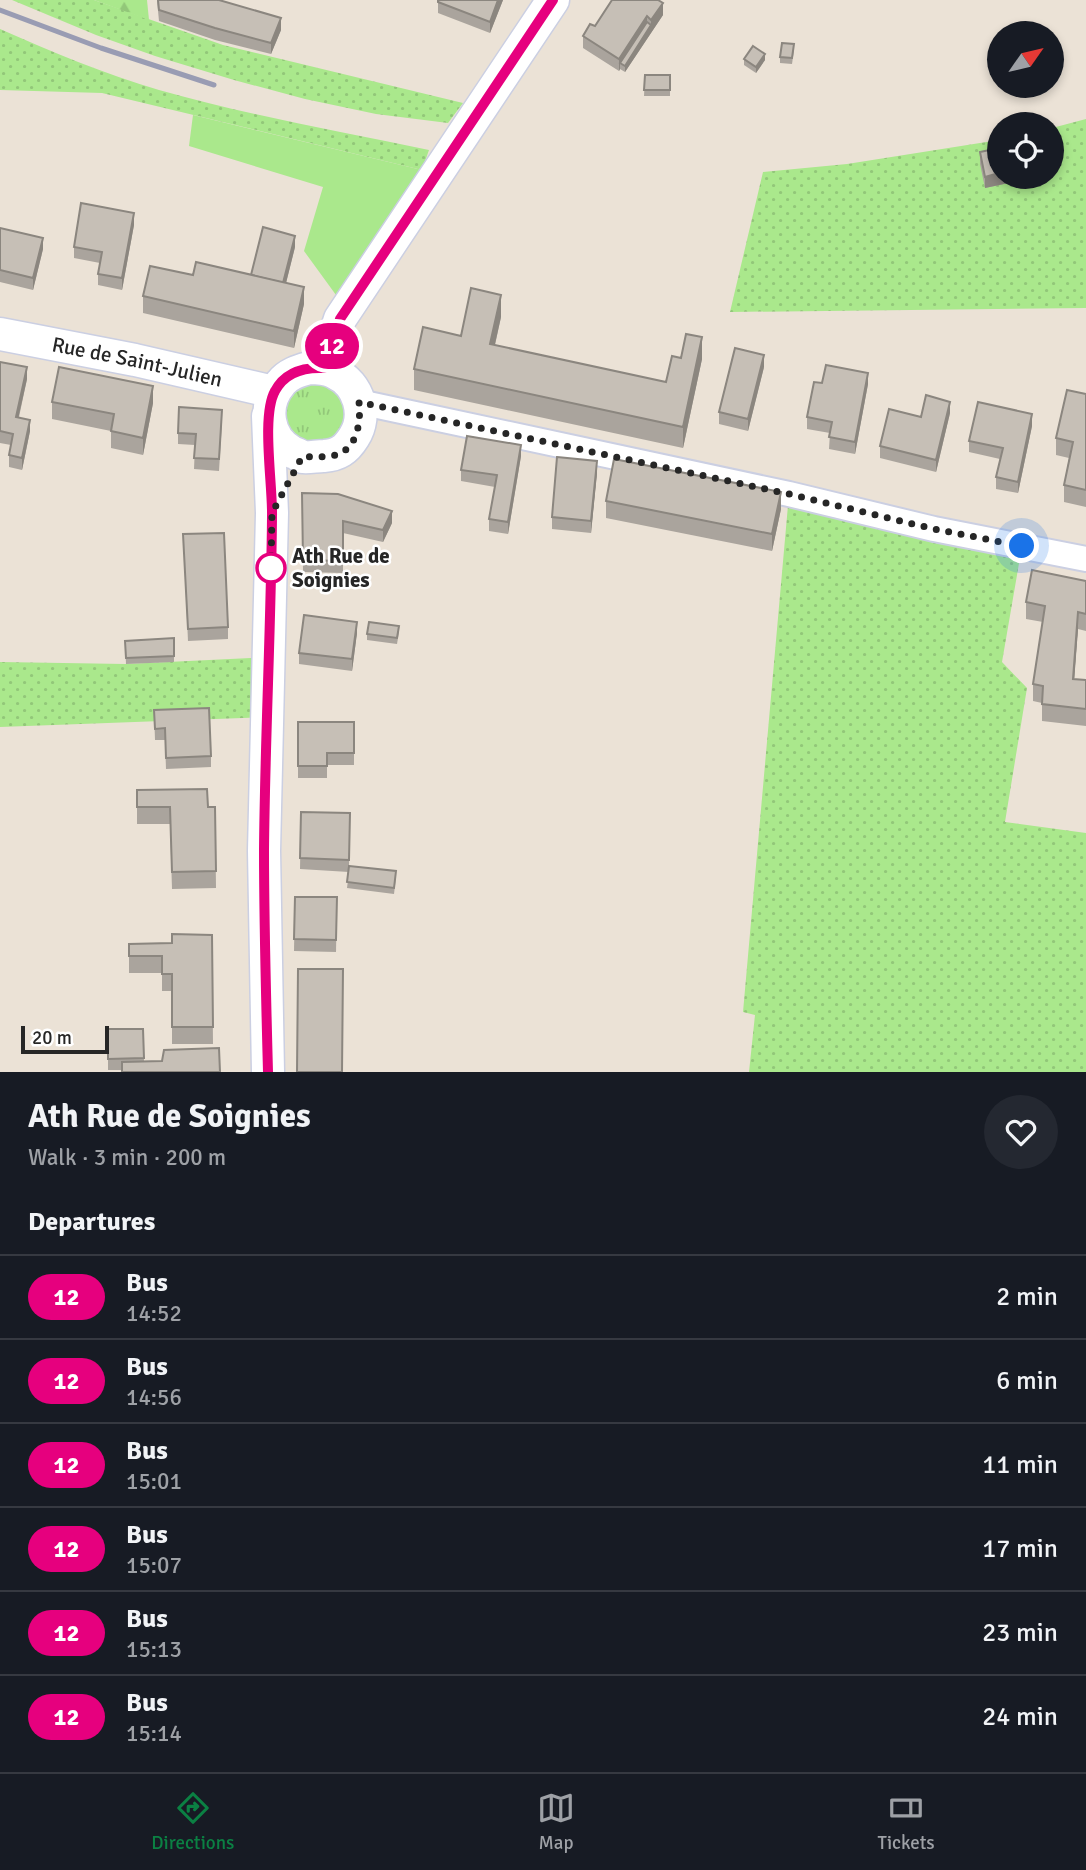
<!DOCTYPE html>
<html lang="en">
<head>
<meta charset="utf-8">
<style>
	body { margin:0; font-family:Signika,sans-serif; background:#242831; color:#f1f3f6; height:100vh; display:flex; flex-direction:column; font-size:26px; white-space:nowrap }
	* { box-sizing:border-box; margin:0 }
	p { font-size:23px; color:#9ea1a6 }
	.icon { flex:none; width:38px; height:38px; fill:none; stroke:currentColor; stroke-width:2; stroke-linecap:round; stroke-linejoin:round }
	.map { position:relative; height:1072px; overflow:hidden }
	.panel { display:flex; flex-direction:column; background:#171b24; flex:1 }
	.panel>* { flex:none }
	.badge { padding:0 14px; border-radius:23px; font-size:24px; line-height:46px }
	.needle { width:46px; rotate:56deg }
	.fabs { position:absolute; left:987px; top:21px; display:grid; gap:14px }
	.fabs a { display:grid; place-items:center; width:77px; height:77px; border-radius:50%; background:#171b24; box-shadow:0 4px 10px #0003; font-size:35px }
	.scale { position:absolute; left:21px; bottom:18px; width:88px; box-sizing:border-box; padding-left:7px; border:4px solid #262626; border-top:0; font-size:19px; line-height:24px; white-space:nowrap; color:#262626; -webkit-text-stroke:5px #fff; paint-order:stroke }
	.you { position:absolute; width:35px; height:35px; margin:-18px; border:5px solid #fff; border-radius:50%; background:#1a73e8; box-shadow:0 0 0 10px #1a73e833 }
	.map>.badge { position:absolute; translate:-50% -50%; box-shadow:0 0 0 4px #fff }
	h2 { padding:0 28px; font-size:26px; line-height:63px }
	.round { display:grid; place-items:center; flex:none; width:74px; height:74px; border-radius:37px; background:#242831 }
	.summary { display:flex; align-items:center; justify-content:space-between; height:119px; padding:0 28px }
	h1 { font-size:33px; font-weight:700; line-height:52px }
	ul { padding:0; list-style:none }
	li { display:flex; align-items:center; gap:21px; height:84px; padding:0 28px; border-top:2px solid #363941 }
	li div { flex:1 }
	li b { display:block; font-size:26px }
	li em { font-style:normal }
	li .badge { min-width:77px; font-weight:700; text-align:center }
	.dock { display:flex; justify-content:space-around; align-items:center; height:98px; border-top:2px solid #363941; background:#171b24; font-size:19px; color:#9ea1a6 }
	.dock a { display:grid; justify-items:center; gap:4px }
	.dock .active { color:#0b8043 }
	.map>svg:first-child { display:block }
</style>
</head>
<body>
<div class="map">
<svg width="1086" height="1072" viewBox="0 0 1086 1072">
	<defs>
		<pattern id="grass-dots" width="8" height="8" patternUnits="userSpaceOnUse" patternTransform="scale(1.75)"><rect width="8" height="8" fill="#aae88c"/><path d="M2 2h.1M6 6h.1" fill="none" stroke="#92c779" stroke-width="1.8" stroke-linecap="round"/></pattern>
		<pattern id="forest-firs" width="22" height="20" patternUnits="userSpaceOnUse" patternTransform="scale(1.75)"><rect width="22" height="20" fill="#aae88c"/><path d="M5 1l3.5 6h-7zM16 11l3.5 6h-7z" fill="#92c779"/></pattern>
		<pattern id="park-tufts" width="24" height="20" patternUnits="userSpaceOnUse" patternTransform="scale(1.75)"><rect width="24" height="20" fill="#aae88c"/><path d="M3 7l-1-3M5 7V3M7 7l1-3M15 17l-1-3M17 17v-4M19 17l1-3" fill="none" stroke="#92c779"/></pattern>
	</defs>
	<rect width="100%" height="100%" fill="#ebe2d6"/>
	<!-- grass -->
	<g fill="url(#grass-dots)">
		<polygon points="12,0 94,0 223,45 463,103 448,123 376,114 305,99 234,80 155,56 96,35"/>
		<path d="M0 29C52 52 105 74 159 90 247 115 339 131 429 150L422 170 102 93 0 90Z"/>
		<polygon points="1086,119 1086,308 730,312 763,172 847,164 999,140 999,177 1052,177 1052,128"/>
		<polygon points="789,494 1022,546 1002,662 1027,688 1005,822 1086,833 1086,1072 749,1072 755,1015 743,1012"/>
		<polygon points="269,657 267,717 0,727 0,662 126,664"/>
	</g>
	<!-- forest -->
	<polygon fill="url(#forest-firs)" points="94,0 147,0 149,20"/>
	<!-- park -->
	<polygon fill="url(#park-tufts)" points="318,380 343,396 347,416 338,436 318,445 296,440 283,422 284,400 290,391"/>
	<!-- garden -->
	<polygon fill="#aae88c" points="193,115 422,170 336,295 304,251 323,187 189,146"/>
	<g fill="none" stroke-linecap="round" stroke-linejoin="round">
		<!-- minor casing -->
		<g stroke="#cbcfe2" stroke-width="28">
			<polyline id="minor" points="359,402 789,494 934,529 1086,559"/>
		</g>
		<!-- tertiary casing -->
		<g stroke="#cbcfe2" stroke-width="35">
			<g id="tertiary">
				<path id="s1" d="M0 334 135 360 274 392"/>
				<path d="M309 368C318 368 327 368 335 373 359 384 368 415 354 437 346 450 338 455 324 456 317 456 308 458 302 457 301 456 293 452 292 452 267 438 262 405 281 383 288 374 298 371 309 368Z"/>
				<polyline points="324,368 340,319 553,0"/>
				<polyline points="268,1072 264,851 272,513 268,416"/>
			</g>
		</g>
		<!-- minor -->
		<use href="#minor" stroke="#fff" stroke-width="24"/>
		<!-- tertiary -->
		<use href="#tertiary" stroke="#fff" stroke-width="32"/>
		<!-- rail -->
		<polyline stroke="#999cb3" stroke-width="5" points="0,10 101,48 214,85"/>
	</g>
	<!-- wall -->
	<g fill="#aaa49d">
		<polygon points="157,0 219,0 281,30 271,54 215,40 159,21"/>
		<polygon points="438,0 503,0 490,33 438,13"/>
		<polygon points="612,0 663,15 625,72 620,69 619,71 583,48 583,36 595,26"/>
		<polygon points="794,50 792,64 780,63 780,57"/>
		<polygon points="744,59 765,60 756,73 744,65"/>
		<polygon points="645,75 670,75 670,96 644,96"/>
		<polygon points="980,152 999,177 1037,177 985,188 980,164"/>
		<polygon points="134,225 122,290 98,285 98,274 100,263 74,258 74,247"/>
		<polygon points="0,228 43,249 33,290 0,282"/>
		<polygon points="295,247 286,283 304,304 294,348 143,313 143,296 251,275"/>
		<polygon points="501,317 495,345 666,382 681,358 702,359 683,448 414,390 414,369 461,336"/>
		<polygon points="0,362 27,379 19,417 30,431 22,470 9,467 9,455 11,445 0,443"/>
		<polygon points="764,367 748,431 719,424 719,412"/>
		<polygon points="822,383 868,384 855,454 829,449 830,433 807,429 807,417"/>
		<polygon points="1086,394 1086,507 1064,502 1064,485 1069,458 1056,455 1056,438"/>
		<polygon points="52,402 153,403 143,455 111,448 111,431 52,419"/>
		<polygon points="950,413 936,472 880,458 880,446 921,417"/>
		<polygon points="222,422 219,471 194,469 195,445 178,444 178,433"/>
		<polygon points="1032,426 1018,493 996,489 996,477 1000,459 969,452 969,441"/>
		<polygon points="521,456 508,534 489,531 489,519 495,487 461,481 461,470"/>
		<polygon points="597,473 591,533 552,529 552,517"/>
		<polygon points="302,493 392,523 383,542 343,533 343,573 303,572"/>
		<polygon points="606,501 781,509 772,551 606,518"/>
		<polygon points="183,534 228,627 228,639 188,641"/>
		<polygon points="1086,581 1086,631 1078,629 1074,679 1086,680 1086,726 1042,721 1042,703 1033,701 1033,684 1043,622 1026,619 1026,602"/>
		<polygon points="399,632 397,644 367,640 367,634"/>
		<polygon points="357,633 352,671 299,664 299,653"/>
		<polygon points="174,638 174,662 126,664 125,641"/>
		<polygon points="154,710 211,756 211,767 166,769 165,740 155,740"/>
		<polygon points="298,722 354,722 354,765 327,765 327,778 298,778"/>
		<polygon points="137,790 208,807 215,807 216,888 172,889 170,824 137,824"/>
		<polygon points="301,812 350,813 349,866 396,877 394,894 347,888 349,872 300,869"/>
		<polygon points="295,897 337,897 336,952 294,951"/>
		<polygon points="212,935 213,1044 172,1044 172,991 162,991 162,973 129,973 129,944 172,943"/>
		<polygon points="108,1029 143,1029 144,1062 122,1070 108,1070"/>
	</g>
	<!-- shaded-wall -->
	<g fill="#8b867f">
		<polygon points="498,0 503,0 490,33 490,22"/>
		<polygon points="663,3 663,15 625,72 625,66 651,25 651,20"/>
		<polygon points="647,16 647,28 620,63 620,69 619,71 619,59"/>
		<polygon points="281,18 281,30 271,54 271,43"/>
		<polygon points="765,54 765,60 756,73 756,67"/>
		<polygon points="999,173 999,177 1037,177 985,188 985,177"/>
		<polygon points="134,213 134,225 122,290 122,278"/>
		<polygon points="295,236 295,247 282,299 282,288"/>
		<polygon points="43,238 43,249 33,290 33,278"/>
		<polygon points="304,287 304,304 294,348 294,331"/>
		<polygon points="501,295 501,317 490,366 490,344"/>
		<polygon points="702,337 702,359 683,448 683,427"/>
		<polygon points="764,355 764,367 748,431 748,419"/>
		<polygon points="27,367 27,379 16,428 16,417"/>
		<polygon points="868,373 868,384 855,454 855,442"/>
		<polygon points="153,386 153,403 143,455 143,438"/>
		<polygon points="950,402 950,413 936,472 936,460"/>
		<polygon points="1032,414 1032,426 1018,493 1018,482"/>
		<polygon points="30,420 30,431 22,470 22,458"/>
		<polygon points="521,445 521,456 508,534 508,522"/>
		<polygon points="597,461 597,473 591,533 591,521"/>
		<polygon points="781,492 781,509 772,551 772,534"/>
		<polygon points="392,511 392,523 383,542 383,530"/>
		<polygon points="1078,612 1078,629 1073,696 1073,679"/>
		<polygon points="357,622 357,633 352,671 352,659"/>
	</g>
	<!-- building -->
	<g fill="#c6bfb6" stroke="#8b867f" stroke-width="2">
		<polygon points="158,0 219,0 281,18 271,43 215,28 159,10"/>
		<polygon points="438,0 498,0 490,22 438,2"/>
		<polygon points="612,0 658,0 663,3 651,20 647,16 619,59 583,36 590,24 595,26"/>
		<polygon points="647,22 651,25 625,66 620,63"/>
		<polygon points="782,43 794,44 792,58 780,57"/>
		<polygon points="753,46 765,54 756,67 744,59"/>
		<polygon points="645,75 670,75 670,90 644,90"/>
		<polygon points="999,148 999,173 985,177 980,152"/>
		<polygon points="81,203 134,213 122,278 98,274 102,252 74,247"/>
		<polygon points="263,227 295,236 283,283 251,275"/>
		<polygon points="0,228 43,238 33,278 0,270"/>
		<polygon points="196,262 304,287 294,331 143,296 150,266 193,275"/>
		<polygon points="471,288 501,295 490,344 666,382 672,356 681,358 686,334 702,337 683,427 414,369 423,327 461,336"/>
		<polygon points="735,348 764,355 748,419 719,412"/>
		<polygon points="0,362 27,367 16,417 30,420 22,458 9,455 13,434 0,431"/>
		<polygon points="826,365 868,373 855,442 829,437 832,422 807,417 814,382 822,383"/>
		<polygon points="59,367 153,386 143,438 111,431 114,414 52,402"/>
		<polygon points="1067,390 1086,394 1086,490 1064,485 1073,442 1056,438"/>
		<polygon points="926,395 950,402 936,460 880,446 889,409 921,417"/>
		<polygon points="978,402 1032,414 1018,482 996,477 1003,448 969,441"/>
		<polygon points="179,407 222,410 219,459 194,458 196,434 178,433"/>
		<polygon points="467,436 521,445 508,522 489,519 497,475 461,470"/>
		<polygon points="557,457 597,461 591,521 552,517"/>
		<polygon points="614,459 781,492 772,534 606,501"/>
		<polygon points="302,493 338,494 392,511 383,530 343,521 343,561 303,560"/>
		<polygon points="224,533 228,627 188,629 183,534"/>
		<polygon points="1032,570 1086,581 1086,614 1078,612 1073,679 1086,680 1086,709 1042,704 1043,686 1033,684 1045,606 1026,602"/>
		<polygon points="304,615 357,622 352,659 299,653"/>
		<polygon points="369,622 399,626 397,638 367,634"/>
		<polygon points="174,638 174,656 126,658 125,641"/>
		<polygon points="209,708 211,756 166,758 165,728 155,729 154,710"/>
		<polygon points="298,722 354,722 354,753 327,753 327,766 298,766"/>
		<polygon points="207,789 208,807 215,807 216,871 172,872 170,807 137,807 137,790"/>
		<polygon points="301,812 350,813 349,860 300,858"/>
		<polygon points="349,866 396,871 394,888 347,882"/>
		<polygon points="295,897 337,897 336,940 294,939"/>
		<polygon points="172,934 212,935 213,1027 172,1027 172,974 162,974 162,956 129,956 129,944 172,943"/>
		<polygon points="298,969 343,969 342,1072 297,1072"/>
		<polygon points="108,1029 143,1029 144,1058 108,1059"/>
		<polygon points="219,1048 220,1072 122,1072 122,1062 162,1061 164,1050"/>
	</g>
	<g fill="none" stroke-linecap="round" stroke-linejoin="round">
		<!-- line casing -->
		<g stroke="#fff" stroke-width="16">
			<path id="line" d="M268 1072C266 998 264 924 264 850 265 739 271 628 272 517 273 486 261 416 275 391 285 372 304 367 324 368L340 319 553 0"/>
		</g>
		<!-- line -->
		<use href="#line" stroke="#e6007e" stroke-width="10"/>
		<!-- walk -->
		<path stroke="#262626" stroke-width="7" stroke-dasharray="0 12.6" d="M271 568 272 513 302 457C312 456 326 458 336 455 358 448 361 421 359 402L789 494 934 529 1022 546"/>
	</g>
	<!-- markers -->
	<circle fill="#fff" stroke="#e6007e" stroke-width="3.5" cx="271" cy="568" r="14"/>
	<g text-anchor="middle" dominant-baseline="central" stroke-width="5" stroke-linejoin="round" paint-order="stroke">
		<!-- street labels -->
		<g font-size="21" fill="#262626" stroke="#fff">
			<text stroke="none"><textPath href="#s1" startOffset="140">Rue de Saint-Julien</textPath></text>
		</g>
		<!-- stop labels -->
		<g font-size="21" font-weight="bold" fill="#262626" stroke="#fff" text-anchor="start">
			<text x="292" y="556">Ath Rue de<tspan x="292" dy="24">Soignies</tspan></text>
		</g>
	</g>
</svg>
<div class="fabs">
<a><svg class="needle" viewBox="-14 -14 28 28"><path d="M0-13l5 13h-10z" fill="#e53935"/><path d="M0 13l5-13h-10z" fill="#9ea1a6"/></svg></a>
<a><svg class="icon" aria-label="locate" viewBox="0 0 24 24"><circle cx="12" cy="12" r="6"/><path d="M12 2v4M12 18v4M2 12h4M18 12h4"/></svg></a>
</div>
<div class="scale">20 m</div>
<div class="you" style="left:1022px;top:546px"></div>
<b class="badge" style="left:332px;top:346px;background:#e6007e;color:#fff">12</b>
</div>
<section class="panel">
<div class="summary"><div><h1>Ath Rue de Soignies</h1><p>Walk · 3 min · 200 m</p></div><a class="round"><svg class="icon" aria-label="heart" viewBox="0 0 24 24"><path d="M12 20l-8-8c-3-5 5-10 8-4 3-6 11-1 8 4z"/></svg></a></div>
<h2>Departures</h2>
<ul>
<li><span class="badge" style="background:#e6007e;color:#fff">12</span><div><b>Bus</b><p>14:52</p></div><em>2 min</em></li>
<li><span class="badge" style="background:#e6007e;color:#fff">12</span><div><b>Bus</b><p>14:56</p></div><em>6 min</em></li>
<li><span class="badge" style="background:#e6007e;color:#fff">12</span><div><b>Bus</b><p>15:01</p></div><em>11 min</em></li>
<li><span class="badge" style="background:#e6007e;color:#fff">12</span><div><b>Bus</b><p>15:07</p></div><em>17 min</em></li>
<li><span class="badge" style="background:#e6007e;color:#fff">12</span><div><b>Bus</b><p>15:13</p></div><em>23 min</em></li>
<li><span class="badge" style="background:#e6007e;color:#fff">12</span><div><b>Bus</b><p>15:14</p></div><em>24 min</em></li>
</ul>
</section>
<nav class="dock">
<a class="active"><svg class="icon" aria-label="directions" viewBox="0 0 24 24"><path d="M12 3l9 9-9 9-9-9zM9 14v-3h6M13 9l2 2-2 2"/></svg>Directions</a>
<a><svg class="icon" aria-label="map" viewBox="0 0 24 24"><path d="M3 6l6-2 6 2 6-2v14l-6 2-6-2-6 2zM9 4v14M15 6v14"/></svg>Map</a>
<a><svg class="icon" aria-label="tickets" viewBox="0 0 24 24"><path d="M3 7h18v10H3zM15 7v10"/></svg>Tickets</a>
</nav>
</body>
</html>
